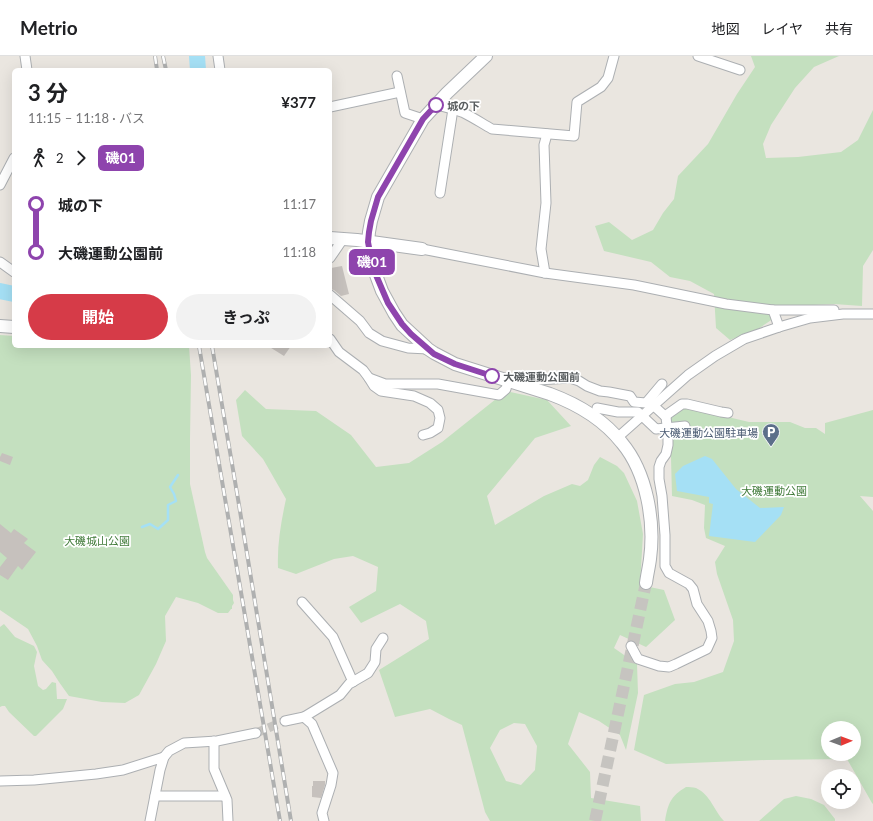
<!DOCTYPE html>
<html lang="ja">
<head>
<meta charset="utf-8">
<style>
	body { margin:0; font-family:Lato,"Noto Sans JP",sans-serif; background:#f2f2f2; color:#202124; height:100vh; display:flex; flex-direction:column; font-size:15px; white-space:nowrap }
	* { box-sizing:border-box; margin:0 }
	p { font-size:13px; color:#757577 }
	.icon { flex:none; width:22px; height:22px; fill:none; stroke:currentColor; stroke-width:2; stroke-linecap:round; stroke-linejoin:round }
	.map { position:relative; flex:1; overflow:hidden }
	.side { position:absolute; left:12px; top:12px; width:320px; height:280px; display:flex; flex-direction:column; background:#fff; border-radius:6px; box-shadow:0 4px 16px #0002 }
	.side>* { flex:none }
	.badge { padding:0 8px; border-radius:6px; font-size:14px; line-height:26px }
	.needle { width:26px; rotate:89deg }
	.fabs { position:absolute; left:821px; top:665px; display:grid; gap:8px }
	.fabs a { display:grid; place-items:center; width:40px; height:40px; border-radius:50%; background:#fff; box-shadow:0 4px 16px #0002; font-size:20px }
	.map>.badge { position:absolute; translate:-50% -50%; box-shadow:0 0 0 2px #fff }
	.legs { display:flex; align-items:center; gap:6px; height:44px; padding:0 16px; font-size:13px }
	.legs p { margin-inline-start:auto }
	.overview { display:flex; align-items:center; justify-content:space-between; height:68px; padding:0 16px }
	h1 { font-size:22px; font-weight:700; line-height:30px }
	.primary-button { display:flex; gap:8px; margin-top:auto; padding:8px 16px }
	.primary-button a { flex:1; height:46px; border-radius:24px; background:#d63b48; color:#fff; font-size:16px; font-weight:700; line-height:46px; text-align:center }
	.primary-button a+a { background:#f2f2f2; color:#202124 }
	ul { padding:0 16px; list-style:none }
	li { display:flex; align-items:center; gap:14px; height:48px; font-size:15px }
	li i { display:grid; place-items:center; width:6px; height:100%; margin:0 5px; background:currentColor }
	li i::after { content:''; width:10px; height:10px; margin:-5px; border:3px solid; border-radius:50%; background:#fff }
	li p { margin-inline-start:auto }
	li:first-child i { background:linear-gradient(#0000 50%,currentColor 0) }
	li:last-child i { background:linear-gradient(currentColor 50%,#0000 0) }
	header { display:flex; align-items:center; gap:24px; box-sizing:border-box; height:56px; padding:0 20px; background:#fff; border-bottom:1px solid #e0e0e0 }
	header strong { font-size:19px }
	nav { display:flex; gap:22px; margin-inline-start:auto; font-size:14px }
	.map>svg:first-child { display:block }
</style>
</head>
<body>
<header>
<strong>Metrio</strong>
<nav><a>地図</a><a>レイヤ</a><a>共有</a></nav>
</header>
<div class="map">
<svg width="873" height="765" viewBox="0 0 873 765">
	<rect width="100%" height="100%" fill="#eae6e0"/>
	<!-- green -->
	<g fill="#c4e0bf" fill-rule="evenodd">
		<polygon points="751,0 839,0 814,11 795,32 771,69 763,88 766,102 798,101 841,96 858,84 873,54 873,194 863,210 862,250 834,248 792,250 758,273 730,284 716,272 714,238 690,225 670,221 651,206 604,195 595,170 609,166 632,184 653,174 663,157 674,143 678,120 708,88 737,38 755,11"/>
		<polygon points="0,279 14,280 14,290 189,290 191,319 190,383 190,428 205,496 207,502 233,539 233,544 234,547 232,550 232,553 231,553 228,557 218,557 198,547 176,541 165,560 166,585 156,608 139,639 125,647 102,646 69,640 59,626 52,615 42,604 37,590 28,573 0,554"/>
		<path d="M245 334 266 353 316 355 351 379 376 411 409 407 442 386 506 335 547 344 571 370 535 382 487 440 495 469 544 440 572 428 580 430 588 424 594 409 600 401 617 410 624 417 637 445 643 478 640 529 664 534 675 564 646 591 620 579 614 592 637 608 638 637 626 694 620 679 599 665 579 656 568 688 590 716 591 742 640 750 641 765H490L485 756 462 669 449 663 430 653 395 661 379 614 429 583 426 565 400 548 361 567 349 551 376 535 378 511 353 500 334 503 296 518 278 512C277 489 281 466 286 443L263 403 242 380 236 344ZM514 667 525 668 537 690 535 714 521 729 506 725 490 692 500 674Z"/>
		<path d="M682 350 749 366H790L805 372H816L825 378V367L873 354V441L860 440 873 455V748L872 747 847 703 766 704 666 708 634 694 644 639 675 628 694 626 723 616 734 585 733 564 717 518 715 506 725 490 706 482 704 472 705 449 692 444 672 440 670 364 672 358ZM828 672H854V698H828Z"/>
		<polygon points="4,568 15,581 34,590 37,596 34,610 38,630 43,634 46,633 52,626 56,627 57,643 67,643 63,653 36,680 34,680 9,656 5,650 2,650 0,651 0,571"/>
		<path d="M686 731C689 731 693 731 696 732 711 739 714 755 724 765H665C668 747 671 740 686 731Z"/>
		<polygon points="796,740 811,743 824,749 835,763 835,765 759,765 784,743"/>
	</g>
	<!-- water -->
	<polygon fill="#a5e0f5" points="705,400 712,403 736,433 760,452 784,451 781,459 755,486 709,480 713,448 709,447 709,441 677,435 675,418 683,410"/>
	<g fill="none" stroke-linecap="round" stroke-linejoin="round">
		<!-- stream -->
		<polyline stroke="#a5e0f5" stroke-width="2.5" points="142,471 150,468 158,473 168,464 168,449 176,445 174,438 170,431 178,419"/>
		<!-- river -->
		<g stroke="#a5e0f5" stroke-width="16">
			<polyline points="197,0 198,14"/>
			<polyline points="0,235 14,238"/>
		</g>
	</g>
	<!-- building -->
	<g fill="#c6c1bd">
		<polygon points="342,210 349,238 341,240 334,234 330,233 330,214 331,212"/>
		<polygon points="268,290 291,290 284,300"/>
		<polygon points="2,397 13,401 10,409 0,405 0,401"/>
		<polygon points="0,468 11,477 14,473 28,483 24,487 36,496 22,514 18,510 8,524 0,519 0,511 7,502 0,496"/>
		<polygon points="313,725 325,725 325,729 321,742 312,741 312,730 313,730"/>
	</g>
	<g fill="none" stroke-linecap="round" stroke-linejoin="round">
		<!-- minor-tunnel -->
		<polyline stroke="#c6c4c0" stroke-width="9" stroke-dasharray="9 4.5" stroke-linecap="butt" points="256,677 285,665"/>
		<!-- tertiary-tunnel -->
		<polyline stroke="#c6c4c0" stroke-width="12" stroke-dasharray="12 6" stroke-linecap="butt" points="595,765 646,527"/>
		<!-- minor casing -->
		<g stroke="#acafb2" stroke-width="11">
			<g id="minor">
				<polyline points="25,0 27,14"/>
				<polyline points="218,0 220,14"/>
				<polyline points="698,0 740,14"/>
				<polyline points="397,20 405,57 423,63"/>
				<path d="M436 49C446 51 455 53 464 57 474 62 483 68 492 73L574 80 577 46 601 31 608 22 614 0"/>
				<polyline points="330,51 400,36"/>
				<polyline points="0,129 14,102"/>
				<polyline points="440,137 453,53"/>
				<polyline points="422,193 545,217 634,229 726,248 773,254 779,271"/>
				<polyline points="330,202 343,183"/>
				<polyline points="0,206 14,216"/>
				<polyline points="545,217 541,193 546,147 544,89 547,78"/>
				<polyline points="330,239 360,265 369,277 382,285 408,292 428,293"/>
				<polyline points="773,254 834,254"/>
				<polyline points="330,283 339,296 363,314 369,322 374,330 381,335 414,340 430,347 438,354 440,362 438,372 430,377 423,379"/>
				<polyline points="369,322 385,328 438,328 499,339 506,333 508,325"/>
				<polyline points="528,331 538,324 570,322 579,325 587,330 600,335 609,336 630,340 634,346 646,347 662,328"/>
				<polyline points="597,352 618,356 638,356 656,373 685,370"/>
				<polyline points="665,360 682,348 687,348 721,356 728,357"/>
				<polyline points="617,382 688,319 715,300 744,283 779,271 810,262 843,258 873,258"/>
				<polyline points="302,546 333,581 353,626"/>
				<polyline points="631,590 638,603 659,610 669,611 676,608 707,593 712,582 711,575 708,565 697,548 693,533 689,528 669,517 665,510 665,479 662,440 659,423 659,411 661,405 666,398 668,389 668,378 666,361 654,350"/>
				<polyline points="304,661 340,639 349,628 368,617 375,606 376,593 383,582"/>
				<polyline points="285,665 304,661 312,668 333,717 331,729 322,757 324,765"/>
				<polyline points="214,685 214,713 227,744 228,765"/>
				<polyline points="164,701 169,695 184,687 217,685 256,677"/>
				<polyline points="0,725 34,724 96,718 123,714 164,701 160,714 150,765"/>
				<polyline points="155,740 225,740"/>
			</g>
		</g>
		<!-- tertiary casing -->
		<g stroke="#acafb2" stroke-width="14">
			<g id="tertiary">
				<path d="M486 0 447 37 423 63 378 141 371 165 369 176 368 186 371 202 376 219 382 235 394 257 402 269 428 293 434 297 455 308 550 338C577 348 604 364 622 387 647 417 655 466 650 503 649 511 647 519 646 527"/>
				<polyline points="330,182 357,184 422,193"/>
				<polyline points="0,270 14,271"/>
			</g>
		</g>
		<!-- minor -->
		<use href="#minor" stroke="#fff" stroke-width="9"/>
		<!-- tertiary -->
		<use href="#tertiary" stroke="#fff" stroke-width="12"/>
		<!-- rail casing -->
		<g stroke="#afb0b0" stroke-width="4">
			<g id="rail">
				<polyline points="155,0 157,14"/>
				<polyline points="163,0 166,14"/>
				<polyline points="199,290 280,765"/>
				<polyline points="212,290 238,443 291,765"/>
			</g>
		</g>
		<!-- rail -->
		<use href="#rail" stroke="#fff" stroke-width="2.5" stroke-dasharray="8" stroke-linecap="butt"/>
	</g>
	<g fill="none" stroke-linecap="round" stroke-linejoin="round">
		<!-- line-1 casing -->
		<g stroke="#fff" stroke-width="9">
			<polyline id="line-1" points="436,49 423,63 378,141 371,165 369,176 368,186 371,202 376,219 388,247 402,268 411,278 434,298 455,308 492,320"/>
		</g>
		<!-- line-1 -->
		<use href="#line-1" stroke="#8e44ad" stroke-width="6"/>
	</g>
	<!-- icons -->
	<defs>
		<g id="parking-pin" transform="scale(0.9)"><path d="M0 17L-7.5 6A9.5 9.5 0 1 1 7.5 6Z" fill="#5c6f8a" stroke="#fff"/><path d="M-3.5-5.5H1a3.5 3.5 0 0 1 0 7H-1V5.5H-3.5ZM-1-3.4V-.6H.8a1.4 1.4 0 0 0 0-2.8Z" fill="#fff"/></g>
	</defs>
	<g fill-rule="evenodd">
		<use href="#parking-pin" x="771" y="376"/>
	</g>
	<!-- markers -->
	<g fill="#fff" stroke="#8e44ad" stroke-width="2">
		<circle cx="436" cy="49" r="7"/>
		<circle cx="492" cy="320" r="7"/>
	</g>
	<g text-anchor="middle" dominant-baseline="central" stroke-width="3.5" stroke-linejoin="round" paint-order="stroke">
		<!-- stop labels -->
		<g font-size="11" font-weight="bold" fill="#595d5f" stroke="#fff" text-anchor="start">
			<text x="447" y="49">城の下</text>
			<text x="503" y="320">大磯運動公園前</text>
		</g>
		<!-- service labels -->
		<g font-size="11" fill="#4e5e75" stroke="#fff" text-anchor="end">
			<text x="758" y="376">大磯運動公園駐車場</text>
		</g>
		<!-- park labels -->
		<g font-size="11" fill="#437c3c" stroke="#fff">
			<text x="774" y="434">大磯運動公園</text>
			<text x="97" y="484">大磯城山公園</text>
		</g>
	</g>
</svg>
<div class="fabs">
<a><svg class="needle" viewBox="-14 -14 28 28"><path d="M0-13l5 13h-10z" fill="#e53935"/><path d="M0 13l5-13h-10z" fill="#757577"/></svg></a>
<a><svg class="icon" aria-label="locate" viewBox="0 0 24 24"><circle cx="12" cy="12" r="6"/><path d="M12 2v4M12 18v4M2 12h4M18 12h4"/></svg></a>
</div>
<b class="badge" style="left:372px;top:206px;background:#8e44ad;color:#fff">磯01</b>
<section class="side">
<div class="overview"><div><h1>3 分</h1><p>11:15 – 11:18 · バス</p></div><b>¥377</b></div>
<div class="legs"><svg class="icon" aria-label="walk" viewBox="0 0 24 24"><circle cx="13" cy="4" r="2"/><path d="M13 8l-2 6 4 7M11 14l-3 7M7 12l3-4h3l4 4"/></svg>2<svg class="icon" aria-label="forward" viewBox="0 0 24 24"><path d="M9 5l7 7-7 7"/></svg><b class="badge" style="background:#8e44ad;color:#fff">磯01</b></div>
<ul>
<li><i style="color:#8e44ad"></i><b>城の下</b><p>11:17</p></li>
<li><i style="color:#8e44ad"></i><b>大磯運動公園前</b><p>11:18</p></li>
</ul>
<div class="primary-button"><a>開始</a><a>きっぷ</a></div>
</section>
</div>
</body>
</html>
